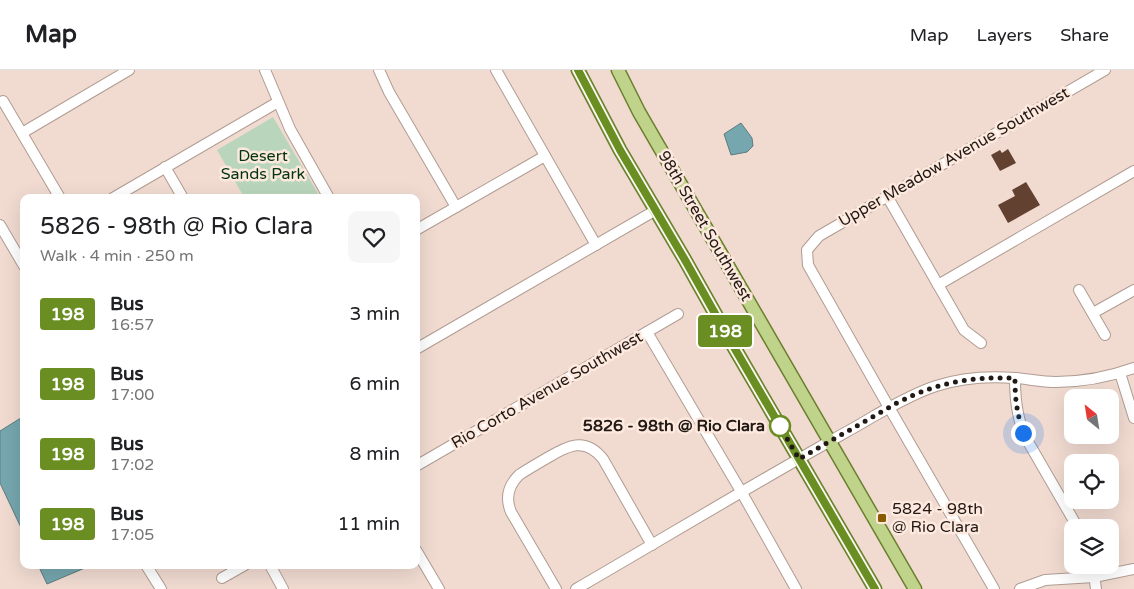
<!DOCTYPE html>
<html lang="en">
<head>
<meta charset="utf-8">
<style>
	body { margin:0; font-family:"Varela Round",sans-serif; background:#f6f6f6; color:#202124; height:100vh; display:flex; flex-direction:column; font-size:19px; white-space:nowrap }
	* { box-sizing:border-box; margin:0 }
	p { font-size:16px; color:#757577 }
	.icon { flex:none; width:28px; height:28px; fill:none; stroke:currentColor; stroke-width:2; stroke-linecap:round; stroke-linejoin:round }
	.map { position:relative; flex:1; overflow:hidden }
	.sheet { position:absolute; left:20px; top:124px; width:400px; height:375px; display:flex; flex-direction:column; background:#fff; border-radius:10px; box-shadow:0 5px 20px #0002 }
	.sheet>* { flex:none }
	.badge { padding:0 10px; border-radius:4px; font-size:18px; line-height:32px }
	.needle { width:32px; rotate:330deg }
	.controls { position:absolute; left:1064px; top:319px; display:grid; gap:10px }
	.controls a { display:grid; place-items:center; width:55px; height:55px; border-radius:10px; background:#fff; box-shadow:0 5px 20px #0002; font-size:25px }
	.you { position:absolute; width:25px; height:25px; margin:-12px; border:4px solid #fff; border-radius:50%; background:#1a73e8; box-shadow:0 0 0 8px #1a73e833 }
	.map>.badge { position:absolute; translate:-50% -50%; box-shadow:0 0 0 2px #fff }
	.round { display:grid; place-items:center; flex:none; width:52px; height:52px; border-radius:10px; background:#f6f6f6 }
	.head { display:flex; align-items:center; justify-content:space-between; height:85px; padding:0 20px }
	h1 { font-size:24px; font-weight:600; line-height:38px }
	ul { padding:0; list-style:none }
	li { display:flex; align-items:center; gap:15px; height:70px; padding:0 20px }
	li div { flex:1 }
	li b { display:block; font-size:19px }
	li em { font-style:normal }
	li .badge { min-width:55px; font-weight:700; text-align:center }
	header { display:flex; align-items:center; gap:30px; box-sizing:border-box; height:70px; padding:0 25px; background:#fff; border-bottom:1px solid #e0e0e0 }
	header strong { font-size:24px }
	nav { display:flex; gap:28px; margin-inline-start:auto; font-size:18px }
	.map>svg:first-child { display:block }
</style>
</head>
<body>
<header>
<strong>Map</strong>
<nav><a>Map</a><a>Layers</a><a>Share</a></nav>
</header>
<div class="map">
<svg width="1134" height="519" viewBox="0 0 1134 519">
	<rect width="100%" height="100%" fill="#f1dbd1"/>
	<!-- green -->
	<polygon fill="#b9d6bc" points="273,47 320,127 244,127 217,80"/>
	<!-- water -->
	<g fill="#76a6ae" stroke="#5c7c80">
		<polygon points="741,53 752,68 753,76 747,82 731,85 724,64"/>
		<polygon points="24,346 24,464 0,413 0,361"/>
		<polygon points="38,495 92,495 47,514"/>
	</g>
	<!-- building -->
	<g fill="#624131">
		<polygon points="1008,79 1016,93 1000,101 991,85 1000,80 1002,83"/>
		<polygon points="1026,112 1040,135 1008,153 998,135 1015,126 1012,120"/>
	</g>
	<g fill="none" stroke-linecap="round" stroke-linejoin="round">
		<!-- minor casing -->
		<g stroke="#b09c92" stroke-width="12">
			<g id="minor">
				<polyline points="265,0 290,59 329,128"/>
				<polyline points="379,0 389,22 456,137"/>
				<polyline points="496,0 596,175"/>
				<polyline points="3,31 60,128"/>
				<polyline points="22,63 129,0"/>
				<polyline points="165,97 183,128"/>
				<polyline points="887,126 964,260 981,273"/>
				<polyline points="113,128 278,32"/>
				<polyline points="0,155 24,196"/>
				<polyline points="416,160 545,86"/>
				<polyline points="938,215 1134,101"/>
				<polyline points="1079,220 1105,265"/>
				<polyline points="1093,243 1134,220"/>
				<polyline points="647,262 742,423 796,519"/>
				<polyline points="416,279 656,140"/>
				<polyline points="1120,303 1134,348"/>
				<path d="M1015 308C1015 330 1017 342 1023 363L1078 458"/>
				<polyline points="416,396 678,244"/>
				<polyline points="416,480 439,519"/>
				<polyline points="146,495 161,519"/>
				<polyline points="270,495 283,519"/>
				<polyline points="1093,495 1096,519"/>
				<polyline points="222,508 245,495"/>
				<path d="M556 519 511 442C505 428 508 416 519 405 528 399 537 394 547 388 567 376 585 366 603 389L652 475"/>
				<path d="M576 519C657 472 737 424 818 378 837 367 856 357 874 346 894 335 914 323 936 316 960 308 989 306 1015 308 1028 309 1042 312 1056 312 1083 312 1109 307 1134 298"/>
				<polyline points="994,519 883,327 808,195 807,180 819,166 1105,0"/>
				<polyline points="1020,519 1045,510 1094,507 1134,499"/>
			</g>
		</g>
		<!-- major casing -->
		<g stroke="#6c7f2f" stroke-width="15">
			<g id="major">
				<polyline points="578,0 620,80 685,190 735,279 875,519"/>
				<polyline points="618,0 639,42 915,519"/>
			</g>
		</g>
		<!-- minor -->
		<use href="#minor" stroke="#fff" stroke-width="10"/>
		<!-- major -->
		<use href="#major" stroke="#bfd38b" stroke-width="12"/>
	</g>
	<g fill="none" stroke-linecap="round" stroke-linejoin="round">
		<!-- line casing -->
		<g stroke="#fff" stroke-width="11">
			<polyline id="line" points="578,0 620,80 685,190 735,279 875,519"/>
		</g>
		<!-- line -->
		<use href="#line" stroke="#6b8e23" stroke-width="8"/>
		<!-- walk -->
		<path stroke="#211915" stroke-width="5" stroke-dasharray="0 9" d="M780 356 779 355 799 389 897 333C938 312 969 307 1015 308 1015 330 1017 342 1023 363"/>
	</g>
	<!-- markers -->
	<circle fill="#fff" stroke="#6b8e23" stroke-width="2.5" cx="780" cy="356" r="10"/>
	<rect fill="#8a5a00" stroke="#fee9de" stroke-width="2" x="877" y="443" width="10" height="10" rx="2.5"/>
	<g text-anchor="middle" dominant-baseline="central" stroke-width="5" stroke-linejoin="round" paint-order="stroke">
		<!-- park labels -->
		<g font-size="16" fill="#023510" stroke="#fee9de">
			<text x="263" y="86">Desert<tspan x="263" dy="18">Sands Park</tspan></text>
		</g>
		<!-- street labels -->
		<g font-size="16" fill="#211915" stroke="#fee9de">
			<text transform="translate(954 87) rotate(-30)">Upper Meadow Avenue Southwest</text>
			<text transform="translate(705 156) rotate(60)">98th Street Southwest</text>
			<text transform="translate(547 320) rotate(-30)">Rio Corto Avenue Southwest</text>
		</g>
		<!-- stop labels -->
		<g font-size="16" font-weight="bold" fill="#211915" stroke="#fee9de" text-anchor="end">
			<text x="765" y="356">5826 - 98th @ Rio Clara</text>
		</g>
		<!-- poi labels -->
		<g font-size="16" fill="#211915" stroke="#fee9de" text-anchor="start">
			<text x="892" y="439">5824 - 98th<tspan x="892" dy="18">@ Rio Clara</tspan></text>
		</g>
	</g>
</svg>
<div class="controls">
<a><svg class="needle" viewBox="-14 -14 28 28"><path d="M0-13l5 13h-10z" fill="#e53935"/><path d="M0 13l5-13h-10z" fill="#757577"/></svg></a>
<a><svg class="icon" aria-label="locate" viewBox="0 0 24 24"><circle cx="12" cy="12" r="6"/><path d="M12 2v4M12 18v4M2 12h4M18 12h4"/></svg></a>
<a><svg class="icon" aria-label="layers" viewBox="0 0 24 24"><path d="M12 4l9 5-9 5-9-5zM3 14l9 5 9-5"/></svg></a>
</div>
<div class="you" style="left:1023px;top:363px"></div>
<b class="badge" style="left:725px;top:261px;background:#6b8e23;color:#fff">198</b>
<section class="sheet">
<div class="head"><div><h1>5826 - 98th @ Rio Clara</h1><p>Walk · 4 min · 250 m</p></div><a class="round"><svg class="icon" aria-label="heart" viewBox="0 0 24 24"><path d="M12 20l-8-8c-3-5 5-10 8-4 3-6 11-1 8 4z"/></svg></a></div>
<ul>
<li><span class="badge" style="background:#6b8e23;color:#fff">198</span><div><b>Bus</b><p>16:57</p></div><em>3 min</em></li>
<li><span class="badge" style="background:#6b8e23;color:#fff">198</span><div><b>Bus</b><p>17:00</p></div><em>6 min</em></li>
<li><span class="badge" style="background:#6b8e23;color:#fff">198</span><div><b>Bus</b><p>17:02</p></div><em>8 min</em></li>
<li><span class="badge" style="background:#6b8e23;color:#fff">198</span><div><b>Bus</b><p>17:05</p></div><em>11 min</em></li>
</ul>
</section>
</div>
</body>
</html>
